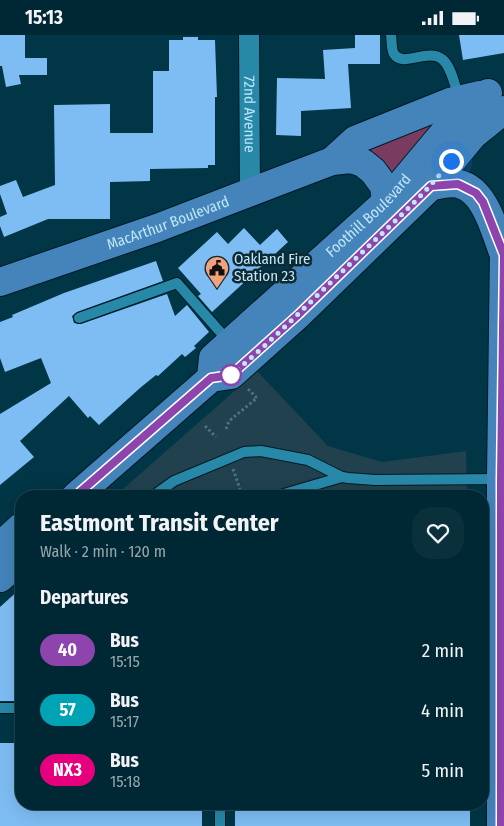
<!DOCTYPE html>
<html lang="en">
<head>
<meta charset="utf-8">
<style>
	body { margin:0; font-family:"Fira Sans Condensed",sans-serif; background:#0a303c; color:#f1f3f6; height:100vh; display:flex; flex-direction:column; font-size:19px; white-space:nowrap }
	* { box-sizing:border-box; margin:0 }
	p { font-size:16px; color:#95a6ac }
	.icon { flex:none; width:28px; height:28px; fill:none; stroke:currentColor; stroke-width:2; stroke-linecap:round; stroke-linejoin:round }
	.map { position:relative; flex:1; overflow:hidden }
	.side { position:absolute; left:15px; top:455px; width:474px; height:320px; display:flex; flex-direction:column; background:#002834; border-radius:20px; box-shadow:0 5px 20px #0002,0 0 0 1px #22444f }
	.side>* { flex:none }
	.badge { padding:0 10px; border-radius:16px; font-size:18px; line-height:32px }
	.you { position:absolute; width:25px; height:25px; margin:-12px; border:4px solid #fff; border-radius:50%; background:#1a73e8; box-shadow:0 0 0 8px #1a73e833 }
	.map>.badge { position:absolute; translate:-50% -50%; box-shadow:0 0 0 2px #fff }
	h2 { padding:0 25px; font-size:19px; line-height:45px }
	.round { display:grid; place-items:center; flex:none; width:52px; height:52px; border-radius:20px; background:#0a303c }
	.summary { display:flex; align-items:center; justify-content:space-between; height:85px; padding:0 25px }
	h1 { font-size:24px; font-weight:700; line-height:38px }
	ul { padding:0; list-style:none }
	li { display:flex; align-items:center; gap:15px; height:60px; padding:0 25px }
	li div { flex:1 }
	li b { display:block; font-size:19px }
	li em { font-style:normal }
	li .badge { min-width:55px; font-weight:700; text-align:center }
	.status { display:flex; justify-content:space-between; align-items:center; height:35px; padding:0 25px; background:#002834; direction:ltr }
	.status svg { height:14px; fill:currentColor }
	.map>svg:first-child { display:block }
</style>
</head>
<body>
<div class="status"><b>15:13</b><svg viewBox="0 0 49 12"><path d="M0 12V9h3v3zM5 12V6h3v6zM10 12V3h3v9zM15 12V0h3v12zM26 1h20v11H26zM47 4h2v5h-2z"/></svg></div>
<div class="map">
<svg width="504" height="791" viewBox="0 0 504 791">
	<rect width="100%" height="100%" fill="#003646"/>
	<!-- built -->
	<polygon fill="#20414d" points="257,336 328,411 382,427 466,416 467,461 115,461"/>
	<!-- green -->
	<path fill="#793c60" d="M442 82 392 144C384 126 377 122 360 113Z"/>
	<!-- building -->
	<g fill="#7ebdf3">
		<polygon points="0,0 25,0 25,23 47,23 47,40 19,40 21,49 6,52 2,31 0,31"/>
		<polygon points="355,0 380,0 380,29 348,29 351,73 301,76 301,101 276,100 277,43 325,44 323,15 355,13"/>
		<polygon points="459,0 504,0 504,18 463,25"/>
		<polygon points="183,2 198,2 198,5 215,5 217,62 215,62 215,130 208,130 208,133 150,134 150,146 110,147 110,184 48,184 4,202 0,191 0,182 7,179 0,159 0,151 16,145 23,162 55,150 54,70 110,69 110,98 153,98 153,36 169,36 169,5 183,5"/>
		<polygon points="244,193 260,210 277,194 288,207 212,277 198,261 201,259 178,233 217,197 228,209"/>
		<polygon points="156,226 163,246 77,277 72,281 74,288 81,289 167,259 175,281 187,270 209,297 194,311 196,313 185,322 182,319 158,341 156,340 140,353 99,390 90,381 88,383 69,361 20,406 34,422 0,450 0,379 51,348 41,323 5,337 0,323 0,287 13,282 12,280 64,258"/>
		<polygon points="21,553 21,666 0,666 0,572"/>
		<polygon points="0,708 21,708 21,769 202,769 202,791 0,791"/>
		<rect x="235" y="769" width="235" height="22"/>
	</g>
	<g fill="none" stroke-linecap="round" stroke-linejoin="round">
		<!-- service casing -->
		<g stroke="#001b25" stroke-width="12">
			<g id="service">
				<path d="M391 0C392 6 391 15 394 19 403 33 427 13 442 24 452 32 455 52 459 63"/>
				<polyline points="79,283 177,248 229,307"/>
				<polyline points="153,461 174,446 244,417 261,416 308,425 342,442 348,443 375,445 500,444"/>
				<polyline points="277,461 342,442"/>
				<polyline points="0,673 21,673"/>
				<polyline points="220,769 220,791"/>
			</g>
		</g>
		<!-- minor casing -->
		<g stroke="#001b25" stroke-width="22">
			<g id="minor">
				<path id="s1" d="M249 0 250 157"/>
			</g>
		</g>
		<!-- secondary casing -->
		<g stroke="#001b25" stroke-width="30">
			<g id="secondary">
				<polyline points="332,126 355,105 450,67 480,60"/>
				<path d="M431 151C440 150 451 147 459 149 486 155 495 198 504 220"/>
				<path id="s2" d="M0 247 157 193 332 126 351 124 363 128 373 136 384 151 386 167"/>
				<path id="s3" d="M211 343 213 323 386 167 452 88 488 58"/>
				<polyline points="76,461 211,343 231,340 299,279 431,151 473,100 504,75"/>
				<polyline points="0,511 21,492"/>
				<polyline points="0,543 21,524"/>
				<polyline points="501,791 501,444 504,215"/>
			</g>
		</g>
		<!-- path -->
		<g stroke="#457687" stroke-width="3" stroke-dasharray="2.5 2.5" stroke-linecap="butt">
			<polyline points="205,391 216,402"/>
			<polyline points="226,394 229,386 257,363 248,354"/>
			<polyline points="233,434 240,454"/>
		</g>
		<!-- service -->
		<use href="#service" stroke="#2888a8" stroke-width="10"/>
		<!-- minor -->
		<use href="#minor" stroke="#2888a8" stroke-width="20"/>
		<!-- secondary -->
		<use href="#secondary" stroke="#4484ba" stroke-width="28"/>
	</g>
	<g fill="none" stroke-linecap="round" stroke-linejoin="round">
		<!-- line casing -->
		<g stroke="#fff" stroke-width="11">
			<polyline id="line" points="90,461 80,457 211,343 231,340 299,279 431,151 458,149 476,158 483,167 504,220 501,444 501,791"/>
		</g>
		<!-- line -->
		<use href="#line" stroke="#8e44ad" stroke-width="8"/>
		<!-- walk -->
		<path stroke="#bee7f8" stroke-width="5" stroke-dasharray="0 9" d="M231 340C271 307 311 266 350 229 385 195 421 164 451 126"/>
	</g>
	<!-- icons -->
	<defs>
		<g id="civic-pin" transform="scale(1.25)"><path d="M0 17L-7.5 6A9.5 9.5 0 1 1 7.5 6Z" fill="#f1a17d" stroke="#0d2a34"/><path d="M-.6-6.5H3V-4.5H.6V-3L4-1V1h2V6H-6V1h2V-1L-.6-3ZM-1.2 2.5V6h2.4V2.5Z" fill="#111"/></g>
	</defs>
	<g fill-rule="evenodd">
		<use href="#civic-pin" x="217" y="233"/>
	</g>
	<!-- markers -->
	<circle fill="#fff" stroke="#8e44ad" stroke-width="2.5" cx="231" cy="340" r="10"/>
	<g text-anchor="middle" dominant-baseline="central" stroke-width="5" stroke-linejoin="round" paint-order="stroke">
		<!-- street labels -->
		<g font-size="15" fill="#bee7f8" stroke="#0d2a34">
			<text stroke="none"><textPath href="#s1" startOffset="79">72nd Avenue</textPath></text>
			<text stroke="none"><textPath href="#s3" startOffset="231">Foothill Boulevard</textPath></text>
			<text stroke="none"><textPath href="#s2" startOffset="178">MacArthur Boulevard</textPath></text>
		</g>
		<!-- poi labels -->
		<g font-size="15" fill="#bee7f8" stroke="#0d2a34" text-anchor="start">
			<text x="234" y="224">Oakland Fire<tspan x="234" dy="17">Station 23</tspan></text>
		</g>
	</g>
</svg>
<div class="you" style="left:451px;top:126px"></div>
<section class="side">
<div class="summary"><div><h1>Eastmont Transit Center</h1><p>Walk · 2 min · 120 m</p></div><a class="round"><svg class="icon" aria-label="heart" viewBox="0 0 24 24"><path d="M12 20l-8-8c-3-5 5-10 8-4 3-6 11-1 8 4z"/></svg></a></div>
<h2>Departures</h2>
<ul>
<li><span class="badge" style="background:#8e44ad;color:#fff">40</span><div><b>Bus</b><p>15:15</p></div><em>2 min</em></li>
<li><span class="badge" style="background:#00a3b4;color:#fff">57</span><div><b>Bus</b><p>15:17</p></div><em>4 min</em></li>
<li><span class="badge" style="background:#e6007e;color:#fff">NX3</span><div><b>Bus</b><p>15:18</p></div><em>5 min</em></li>
</ul>
</section>
</div>
</body>
</html>
